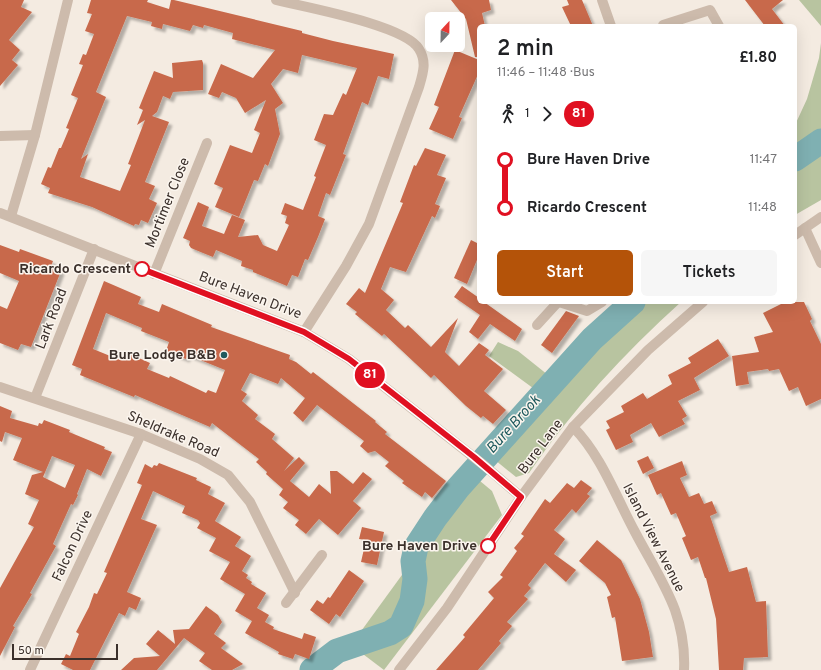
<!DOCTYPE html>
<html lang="en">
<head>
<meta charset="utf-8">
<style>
	body { margin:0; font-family:Overpass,sans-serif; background:#f6f6f6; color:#202124; height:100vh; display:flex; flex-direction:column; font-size:15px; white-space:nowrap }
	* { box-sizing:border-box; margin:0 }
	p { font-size:13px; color:#757577 }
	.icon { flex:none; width:22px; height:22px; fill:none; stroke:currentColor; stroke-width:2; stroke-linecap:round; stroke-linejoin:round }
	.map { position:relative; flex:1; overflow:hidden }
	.sheet { position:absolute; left:477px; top:24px; width:320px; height:280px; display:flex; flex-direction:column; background:#fff; border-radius:6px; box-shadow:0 4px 16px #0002 }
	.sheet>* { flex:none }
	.badge { padding:0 8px; border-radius:13px; font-size:14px; line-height:26px }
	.needle { width:26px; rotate:22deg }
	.buttons { position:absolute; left:425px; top:12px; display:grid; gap:8px }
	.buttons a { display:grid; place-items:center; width:40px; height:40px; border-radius:6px; background:#fff; box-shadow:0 4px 16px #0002; font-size:20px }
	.scale { position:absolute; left:12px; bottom:10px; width:106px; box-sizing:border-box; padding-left:4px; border:2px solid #3b302b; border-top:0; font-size:11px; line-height:14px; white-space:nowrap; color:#3b302b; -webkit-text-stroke:3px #fbf5ee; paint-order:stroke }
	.map>.badge { position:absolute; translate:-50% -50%; box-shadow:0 0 0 2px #fff }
	.legs { display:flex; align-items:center; gap:6px; height:44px; padding:0 20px; font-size:13px }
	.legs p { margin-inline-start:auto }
	.overview { display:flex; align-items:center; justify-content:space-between; height:68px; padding:0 20px }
	h1 { font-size:22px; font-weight:600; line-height:30px }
	.cta { display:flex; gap:8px; margin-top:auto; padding:8px 20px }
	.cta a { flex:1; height:46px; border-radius:6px; background:#b45309; color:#fff; font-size:16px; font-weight:600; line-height:46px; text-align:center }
	.cta a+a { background:#f6f6f6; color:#202124 }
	ul { padding:0 20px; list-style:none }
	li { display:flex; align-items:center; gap:14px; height:48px; font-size:15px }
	li i { display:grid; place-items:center; width:6px; height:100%; margin:0 5px; background:currentColor }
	li i::after { content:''; width:10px; height:10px; margin:-5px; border:3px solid; border-radius:50%; background:#fff }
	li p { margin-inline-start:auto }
	li:first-child i { background:linear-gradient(#0000 50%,currentColor 0) }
	li:last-child i { background:linear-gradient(currentColor 50%,#0000 0) }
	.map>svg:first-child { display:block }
</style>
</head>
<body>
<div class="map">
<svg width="821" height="670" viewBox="0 0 821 670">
	<defs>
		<filter id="shadow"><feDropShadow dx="3.5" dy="3.5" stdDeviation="1" flood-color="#0004"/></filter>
	</defs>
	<rect width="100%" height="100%" fill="#f4ebe1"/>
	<!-- green -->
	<g fill="#b8c4a0">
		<polygon points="799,0 821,0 821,26"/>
		<polygon points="821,43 821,200 795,215 795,125 807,99 819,58"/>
		<path d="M619 302H681C624 353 572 410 529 473L516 477 484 451 537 391 489 356 498 342 518 351 548 375Z"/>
		<polygon points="474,476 492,491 502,515 384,670 351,645"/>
	</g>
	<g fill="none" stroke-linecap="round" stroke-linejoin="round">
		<!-- river -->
		<g stroke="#7fb0b2" stroke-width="25">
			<polyline points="795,159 821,141"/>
			<polyline points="312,670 337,651 390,633 401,626 412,601 415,579 413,561 416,547 435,518 458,488 592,339 633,302"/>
		</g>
	</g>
	<!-- building -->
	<g fill="#c8694b" fill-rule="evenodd" filter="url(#shadow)">
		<polygon points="0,0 24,0 21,7 32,12 9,40 20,50 12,60 18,65 0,86"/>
		<polygon points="91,0 148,0 147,2 169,9 171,0 174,0 302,31 302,33 333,41 394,54 389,79 378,76 368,105 362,102 343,154 346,155 330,195 326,193 318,216 325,219 318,237 308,260 305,259 298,277 292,275 287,286 253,272 253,270 241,266 242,261 216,250 213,257 203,253 191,248 189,245 190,241 183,238 198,202 209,207 202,226 224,234 232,215 245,220 238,237 258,235 263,245 277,251 289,225 285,223 287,216 281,214 285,203 303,210 316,177 314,176 326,145 314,140 324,114 333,115 343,93 346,95 357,68 302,55 298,73 283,69 271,84 283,103 275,109 280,134 268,166 265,164 258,181 254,180 239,217 215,207 223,188 214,184 230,145 252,153 260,133 254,130 266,100 245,113 236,98 222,92 219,98 208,94 221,64 253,78 275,50 232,39 233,33 204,25 203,28 193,25 190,31 163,24 162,29 151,26 152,22 127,16 96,92 106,97 81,159 88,154 80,177 120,191 131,165 128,164 145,120 137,125 143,110 139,108 154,71 173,78 172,63 202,60 203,63 203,90 173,92 170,99 163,96 157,112 152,116 169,122 145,182 155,186 149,199 157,203 148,223 141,220 139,225 135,224 134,226 92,207 48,193 50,188 41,184 48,167 51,168 59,148 61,148 69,129 66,128 78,98 71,95 83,65 79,64 83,54 86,55 94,34 85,31 92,14 87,13"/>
		<polygon points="451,0 489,0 491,10 482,13 485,26 479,26 479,57 475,57 466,19"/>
		<polygon points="567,0 582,0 593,26 571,26 562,7 569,5"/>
		<polygon points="745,0 783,0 772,9 785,26 765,26"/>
		<polygon points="455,50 479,60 479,72 459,117 462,118 453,139 429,129 439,107 434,105"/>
		<polygon points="425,148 446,155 437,175 446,178 435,204 440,206 435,218 432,216 406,272 390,267 381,289 394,300 386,310 405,328 408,325 431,347 458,318 445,352 459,366 479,343 489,350 485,355 503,369 484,391 506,410 493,424 483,416 481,418 466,406 434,375 431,378 384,334 382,336 355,314 357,312 346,304 359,288 365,293 403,203 400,202 414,165 416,166"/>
		<polygon points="471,240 479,244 479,255 467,284 454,278"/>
		<polygon points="0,245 19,252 20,249 53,261 51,266 61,271 31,347 21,344 18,350 0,343 0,306 7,309 19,281 0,273"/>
		<path d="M104 281 141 297 138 304 159 312 162 304 212 325 211 327 290 355 289 359 296 362 311 374 313 372 376 421 375 422 387 432 385 434 446 481 432 498 425 492 422 497 402 483 404 481 385 466 389 462 375 451 368 453 360 446 364 441 317 405 303 422 293 413 305 398 281 378 278 384 250 373 241 390 247 394 242 401 258 415 255 419 275 434 272 439 294 458 284 471 299 457 305 463 290 481 309 497 319 484 331 494 330 471H337L353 484 363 472 372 479 353 501 361 508 338 535 319 519 306 534 295 525 299 520 283 508 288 502 279 495 283 489 266 474 267 472 256 462 259 459 212 423 210 427 135 395 134 397 80 375 82 369 72 365ZM106 313 142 328 141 331 169 342 166 351 186 359 188 355 225 370 216 393 208 390 206 393 170 376 169 378 147 369 150 363 130 354 127 360 122 358 120 360 93 349Z"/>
		<polygon points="462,286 479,298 479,302 484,302 522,329 515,341 490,324 478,339 469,332 480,315 454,297"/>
		<polygon points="785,302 804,302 812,319 810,321 821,344 821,399 806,406 798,387 789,391 779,369 769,371 768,369 747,372 749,384 736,386 732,356 759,352 754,337 773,332 763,313"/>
		<polygon points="566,311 579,316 552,353 541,345"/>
		<polygon points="718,339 729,356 694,378 700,390 678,401 687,416 682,419 685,424 659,437 651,423 630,435 633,442 616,450 606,430 610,428 606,421 624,412 621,406 643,393 647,399 672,384 668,375 691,363 688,358"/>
		<path d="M0 406 12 411 10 418 38 426 39 423 42 424 44 420 70 430 69 432 105 447 104 449 112 452 101 476 87 469 77 494 78 495 73 505 71 504 53 544 56 546 30 593 32 594 13 626 15 627 0 656V588L34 527 28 524 39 500 25 494 32 475 43 472 13 460 22 438 5 432 2 442 0 441ZM52 456 75 465 65 488 43 477Z"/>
		<polygon points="648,456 654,468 643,474 637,461"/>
		<polygon points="682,461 687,475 680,478 689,497 699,493 704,504 712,501 717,513 710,516 729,572 747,567 756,602 766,601 768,657 744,658 743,670 719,670 716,619 706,578 705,578 698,557 691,560 682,538 686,536 676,513 671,515 661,493 657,495 648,475"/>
		<polygon points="159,463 197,478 196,480 211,487 208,494 225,503 215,521 241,537 235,546 251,556 242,571 248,575 246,578 252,582 251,584 266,593 257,608 269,615 265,622 274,627 273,629 302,639 304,633 316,637 309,659 295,654 293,659 278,654 279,652 245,633 252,621 235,611 245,594 220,579 230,562 209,551 216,538 197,528 200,523 198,520 182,513 185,506 153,491 141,519 157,525 127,592 141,598 136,610 129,607 125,616 119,613 90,670 73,670 61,664 66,654 70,656 79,634 76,632 89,607 94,593 97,594 107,573 104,572 142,485 137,483 145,464 152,468 154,465 157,466"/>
		<polygon points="581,480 592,488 587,494 590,496 576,513 572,509 554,530 565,539 554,554 576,570 566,582 545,563 528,585 531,588 524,596 528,599 507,622 512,626 499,641 501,643 478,670 436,670 465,637 463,635 494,598 488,592 503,577 500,575 517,551 514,548 524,536 521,534 545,499 550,503 567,483 574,488"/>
		<polygon points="362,527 384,532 377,565 361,562 366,540 359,539"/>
		<polygon points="597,540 621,560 640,599 649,632 653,657 622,661 615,617 612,618 607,597 611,595 605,583 579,561"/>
		<polygon points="349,570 364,581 340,617 336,614 329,624 310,610 317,600 323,604 328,597 330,598"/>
		<polygon points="206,606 218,615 222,622 214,634 226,643 221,648 243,664 232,670 212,670 199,661 205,653 184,638 157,670 121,670 134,658 160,656 146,644 158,630 175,644 173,630 189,629"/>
	</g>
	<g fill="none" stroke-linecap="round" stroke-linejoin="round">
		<!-- minor -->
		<g stroke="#cdbbac" stroke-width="10">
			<path d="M276 0C304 7 405 25 419 49 427 62 423 73 419 87L369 224 346 266 304 332"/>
			<polyline points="602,0 611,26"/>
			<polyline points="663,25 710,10 719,26"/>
			<polyline points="0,136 35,135"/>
			<polyline points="0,213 304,332 349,359 485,466 521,497"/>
			<polyline points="11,216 35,135 68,0"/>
			<polyline points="805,228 821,263"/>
			<polyline points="154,274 207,143"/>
			<polyline points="559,302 587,311 602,302"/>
			<polyline points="537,325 558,302"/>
			<polyline points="0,387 141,434 200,459 228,475 250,502 295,593"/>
			<polyline points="35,398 94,249"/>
			<path d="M573 427C601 455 616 497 635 532 648 557 665 583 675 610 682 630 685 649 684 670"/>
			<polyline points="286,603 322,555"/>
			<polyline points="30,670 141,434"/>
		</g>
		<!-- tertiary -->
		<g stroke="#cdbbac" stroke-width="10">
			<polyline points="795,235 821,217"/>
			<polyline points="399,670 447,608 521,497 573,427 648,350 703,302"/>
		</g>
	</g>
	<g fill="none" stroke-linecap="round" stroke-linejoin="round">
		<!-- line-1 casing -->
		<g stroke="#fff" stroke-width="9">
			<polyline id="line-1" points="142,269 304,332 349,359 474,457 521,497 488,546"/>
		</g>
		<!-- line-1 -->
		<use href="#line-1" stroke="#e01021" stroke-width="6"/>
	</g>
	<!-- markers -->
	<g fill="#fff" stroke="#e01021" stroke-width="2">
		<circle cx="142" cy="269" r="7"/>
		<circle cx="488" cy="546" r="7"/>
	</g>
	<circle fill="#1f5a5e" stroke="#fbf5ee" stroke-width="1.5" cx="224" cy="355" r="4"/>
	<g text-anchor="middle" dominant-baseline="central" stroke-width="3" stroke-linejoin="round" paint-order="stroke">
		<!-- street labels -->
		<g font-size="14" fill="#3b302b" stroke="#fbf5ee">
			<text transform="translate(168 203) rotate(-68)">Mortimer Close</text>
			<text transform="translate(250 296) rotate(21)">Bure Haven Drive</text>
			<text transform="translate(52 319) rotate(-69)">Lark Road</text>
			<text transform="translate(173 435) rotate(23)">Sheldrake Road</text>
			<text transform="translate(541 447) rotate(-53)">Bure Lane</text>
			<text transform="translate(653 538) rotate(63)">Island View Avenue</text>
			<text transform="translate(73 546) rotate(-65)">Falcon Drive</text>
		</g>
		<!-- stop labels -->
		<g font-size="14" font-weight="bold" fill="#3b302b" stroke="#fbf5ee" text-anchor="end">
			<text x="131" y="269">Ricardo Crescent</text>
			<text x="477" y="546">Bure Haven Drive</text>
		</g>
		<!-- poi labels -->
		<g font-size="14" font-weight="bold" fill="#3b302b" stroke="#fbf5ee" text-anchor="end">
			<text x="216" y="355">Bure Lodge B&amp;B</text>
		</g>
		<!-- water labels -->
		<g font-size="15" font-style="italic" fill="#1f5a5e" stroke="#fbf5ee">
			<text transform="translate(514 425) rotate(-48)">Bure Brook</text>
		</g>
	</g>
</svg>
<div class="buttons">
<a><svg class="needle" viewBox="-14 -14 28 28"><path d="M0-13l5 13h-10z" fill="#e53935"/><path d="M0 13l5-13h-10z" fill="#757577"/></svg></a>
</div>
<div class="scale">50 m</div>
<b class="badge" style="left:370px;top:375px;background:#e01021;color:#fff">81</b>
<section class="sheet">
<div class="overview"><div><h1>2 min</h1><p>11:46 – 11:48 · Bus</p></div><b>£1.80</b></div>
<div class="legs"><svg class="icon" aria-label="walk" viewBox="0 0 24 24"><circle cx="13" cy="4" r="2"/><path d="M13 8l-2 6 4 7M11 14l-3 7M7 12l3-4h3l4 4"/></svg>1<svg class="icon" aria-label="forward" viewBox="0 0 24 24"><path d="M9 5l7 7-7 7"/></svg><b class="badge" style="background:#e01021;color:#fff">81</b></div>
<ul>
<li><i style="color:#e01021"></i><b>Bure Haven Drive</b><p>11:47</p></li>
<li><i style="color:#e01021"></i><b>Ricardo Crescent</b><p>11:48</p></li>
</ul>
<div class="cta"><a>Start</a><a>Tickets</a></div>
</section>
</div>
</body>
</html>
